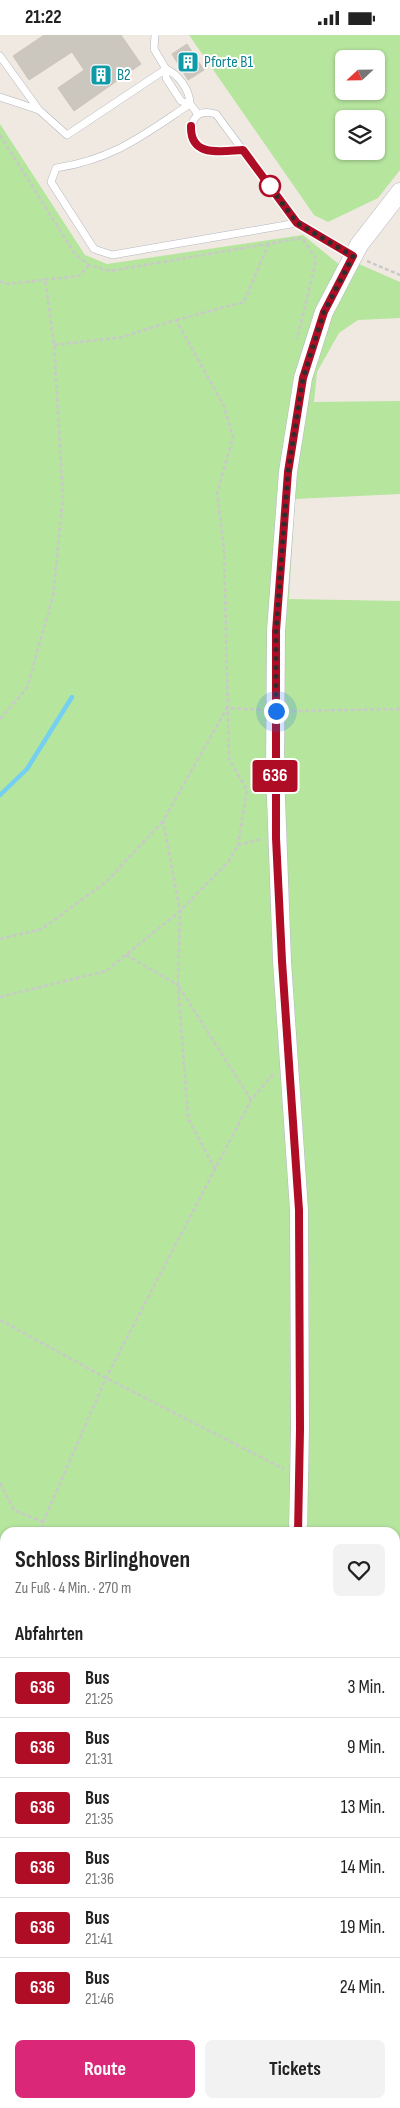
<!DOCTYPE html>
<html lang="de">
<head>
<meta charset="utf-8">
<style>
	body { margin:0; font-family:"Sofia Sans Condensed",sans-serif; background:#f2f2f2; color:#222; height:100vh; display:flex; flex-direction:column; font-size:19px; white-space:nowrap }
	* { box-sizing:border-box; margin:0 }
	p { font-size:16px; color:#767676 }
	.icon { flex:none; width:28px; height:28px; fill:none; stroke:currentColor; stroke-width:2; stroke-linecap:round; stroke-linejoin:round }
	.map { position:relative; flex:1; overflow:hidden }
	.sheet { position:absolute; left:0px; top:1492px; width:400px; height:581px; display:flex; flex-direction:column; background:#fff; border-radius:15px 15px 0 0; box-shadow:0 1px 4px #0004 }
	.sheet>* { flex:none }
	.badge { padding:0 10px; border-radius:4px; font-size:18px; line-height:32px }
	.needle { width:32px; rotate:248deg }
	.controls { position:absolute; left:335px; top:15px; display:grid; gap:10px }
	.controls a { display:grid; place-items:center; width:50px; height:50px; border-radius:8px; background:#fff; box-shadow:0 1px 4px #0004; font-size:25px }
	.you { position:absolute; width:25px; height:25px; margin:-12px; border:4px solid #fff; border-radius:50%; background:#1a73e8; box-shadow:0 0 0 8px #1a73e833 }
	.map>.badge { position:absolute; translate:-50% -50%; box-shadow:0 0 0 2px #fff }
	h2 { padding:0 15px; font-size:19px; line-height:45px }
	.round { display:grid; place-items:center; flex:none; width:52px; height:52px; border-radius:8px; background:#f2f2f2 }
	.head { display:flex; align-items:center; justify-content:space-between; height:85px; padding:0 15px }
	h1 { font-size:24px; font-weight:700; line-height:38px }
	.action { display:flex; gap:10px; margin-top:auto; padding:10px 15px }
	.action a { flex:1; height:58px; border-radius:8px; background:#db2777; color:#fff; font-size:20px; font-weight:700; line-height:58px; text-align:center }
	.action a+a { background:#f2f2f2; color:#222 }
	ul { padding:0; list-style:none }
	li { display:flex; align-items:center; gap:15px; height:60px; padding:0 15px; border-top:1px solid #e0e0e0 }
	li div { flex:1 }
	li b { display:block; font-size:19px }
	li em { font-style:normal }
	li .badge { min-width:55px; font-weight:700; text-align:center }
	.status { display:flex; justify-content:space-between; align-items:center; height:35px; padding:0 25px; background:#fff; direction:ltr }
	.status svg { height:14px; fill:currentColor }
	.map>svg:first-child { display:block }
</style>
</head>
<body>
<div class="status"><b>21:22</b><svg viewBox="0 0 49 12"><path d="M0 12V9h3v3zM5 12V6h3v6zM10 12V3h3v9zM15 12V0h3v12zM26 1h20v11H26zM47 4h2v5h-2z"/></svg></div>
<div class="map">
<svg width="400" height="2073" viewBox="0 0 400 2073">
	<rect width="100%" height="100%" fill="#efe9e1"/>
	<!-- green -->
	<g fill="#b6e59e" fill-rule="evenodd">
		<path d="M189 0H400V135L378 163 328 187 314 180ZM344 24H376V56H344ZM344 84H376V116H344Z"/>
		<polygon points="0,89 85,220 107,229 303,200 352,240 359,229 400,247 400,283 358,285 339,298 317,337 314,367 400,366 400,459 295,464 289,564 400,566 400,1817 395,1819 395,1498 5,1498 5,1768 0,1769"/>
		<polygon points="400,1818 400,2073 0,2073 0,2012 5,2011 5,2069 395,2069 395,1820"/>
	</g>
	<g fill="none" stroke-linecap="round" stroke-linejoin="round">
		<!-- stream -->
		<g stroke="#75cff0" stroke-width="4.5">
			<polyline points="0,760 27,734 72,662"/>
			<polyline points="0,1639 5,1649"/>
		</g>
	</g>
	<!-- building -->
	<g fill="#cbc7bf" stroke="#cbc5ba">
		<polygon points="44,0 121,0 141,29 74,76 58,53 84,35 72,17 29,45 13,21"/>
		<polygon points="187,9 204,35 188,45 172,19"/>
	</g>
	<g fill="none" stroke-linecap="round" stroke-linejoin="round">
		<!-- service casing -->
		<g stroke="#b4b7c1" stroke-width="8">
			<g id="service">
				<polyline points="155,0 154,14 166,34 166,43 181,66 190,69 198,79"/>
				<polyline points="0,21 39,75"/>
				<path d="M166 34C178 39 190 55 190 69"/>
				<polyline points="0,62 39,75 67,100 166,34"/>
				<path d="M190 69C142 101 114 124 56 133L51 147 94 214 112 220 297 188"/>
				<path d="M243 115 212 116 195 110C187 91 193 72 216 79L297 188 352 221"/>
				<polyline points="395,1626 400,1640"/>
				<polyline points="395,1709 400,1702"/>
				<polyline points="0,1981 5,1980"/>
			</g>
		</g>
		<!-- tertiary casing -->
		<g stroke="#b4b7c1" stroke-width="19">
			<g id="tertiary">
				<polyline points="298,1498 300,1394 299,1175 282,926 275,736 276,596 288,437 303,343 324,277 359,210 400,157"/>
				<polyline points="357,2069 357,2073"/>
			</g>
		</g>
		<!-- path -->
		<g stroke="#c9c9c9" stroke-width="2.5" stroke-dasharray="4 2.5" stroke-linecap="butt">
			<polyline points="0,100 75,219 89,230 110,236 302,203 315,222 315,230 297,304"/>
			<polyline points="367,226 400,240"/>
			<polyline points="0,246 6,249 79,241 89,230"/>
			<polyline points="176,285 244,267 269,208"/>
			<polyline points="54,310 122,302 176,285 224,371 233,402 217,458 224,514 229,724 247,755 238,810"/>
			<polyline points="292,676 400,674"/>
			<polyline points="0,684 27,653 53,561 63,462 54,310 45,243"/>
			<polyline points="0,904 42,894 107,846 163,786"/>
			<polyline points="126,920 178,950 188,1083 215,1134"/>
			<polyline points="0,962 106,936 180,876 229,826 238,810 262,804"/>
			<polyline points="251,1065 178,950 180,876 163,786 227,673 261,675"/>
			<polyline points="0,1285 106,1343 284,1434"/>
			<polyline points="0,1448 14,1475 43,1487 43,1498"/>
			<polyline points="43,1487 106,1343 251,1065 274,1038"/>
			<polyline points="0,1598 5,1604"/>
			<polyline points="0,1665 5,1661"/>
			<polyline points="395,1765 400,1756"/>
			<polyline points="395,2015 400,2015"/>
		</g>
		<!-- service -->
		<use href="#service" stroke="#fff" stroke-width="7"/>
		<!-- tertiary -->
		<use href="#tertiary" stroke="#fff" stroke-width="18"/>
	</g>
	<g fill="none" stroke-linecap="round" stroke-linejoin="round">
		<!-- line casing -->
		<g stroke="#fff" stroke-width="11">
			<path id="line" d="M191 91C190 123 221 116 243 115L297 188 353 221 324 277 303 343 288 437 276 596V803L282 926 299 1175 300 1394 298 1498"/>
		</g>
		<!-- line -->
		<use href="#line" stroke="#af0d25" stroke-width="8"/>
		<!-- walk -->
		<polyline stroke="#2e2e2e" stroke-width="5" stroke-dasharray="0 9" points="270,151 268,149 297,188 353,221 324,277 303,343 288,437 276,596 276,676"/>
	</g>
	<!-- icons -->
	<defs>
		<g id="building-square" transform="scale(1.125)"><rect x="-9" y="-9" width="18" height="18" rx="4" fill="#0f9aa8" stroke="#fff"/><path d="M-4-6H4V6H1V3H-1V6H-4ZM-2.5-4.3h1.7v1.8h-1.7ZM.8-4.3h1.7v1.8H.8ZM-2.5-1h1.7V.8h-1.7ZM.8-1h1.7V.8H.8Z" fill="#fff"/></g>
	</defs>
	<g fill-rule="evenodd">
		<use href="#building-square" x="188" y="27"/>
		<use href="#building-square" x="101" y="40"/>
	</g>
	<!-- markers -->
	<circle fill="#fff" stroke="#af0d25" stroke-width="2.5" cx="270" cy="151" r="10"/>
	<g text-anchor="middle" dominant-baseline="central" stroke-width="4" stroke-linejoin="round" paint-order="stroke">
		<!-- culture labels -->
		<g font-size="16" fill="#0d838f" stroke="#fff" text-anchor="start">
			<text x="204" y="27">Pforte B1</text>
			<text x="117" y="40">B2</text>
		</g>
	</g>
</svg>
<div class="controls">
<a><svg class="needle" viewBox="-14 -14 28 28"><path d="M0-13l5 13h-10z" fill="#e53935"/><path d="M0 13l5-13h-10z" fill="#767676"/></svg></a>
<a><svg class="icon" aria-label="layers" viewBox="0 0 24 24"><path d="M12 4l9 5-9 5-9-5zM3 14l9 5 9-5"/></svg></a>
</div>
<div class="you" style="left:276px;top:676px"></div>
<b class="badge" style="left:275px;top:741px;background:#af0d25;color:#fff">636</b>
<section class="sheet">
<div class="head"><div><h1>Schloss Birlinghoven</h1><p>Zu Fuß · 4 Min. · 270 m</p></div><a class="round"><svg class="icon" aria-label="heart" viewBox="0 0 24 24"><path d="M12 20l-8-8c-3-5 5-10 8-4 3-6 11-1 8 4z"/></svg></a></div>
<h2>Abfahrten</h2>
<ul>
<li><span class="badge" style="background:#af0d25;color:#fff">636</span><div><b>Bus</b><p>21:25</p></div><em>3 Min.</em></li>
<li><span class="badge" style="background:#af0d25;color:#fff">636</span><div><b>Bus</b><p>21:31</p></div><em>9 Min.</em></li>
<li><span class="badge" style="background:#af0d25;color:#fff">636</span><div><b>Bus</b><p>21:35</p></div><em>13 Min.</em></li>
<li><span class="badge" style="background:#af0d25;color:#fff">636</span><div><b>Bus</b><p>21:36</p></div><em>14 Min.</em></li>
<li><span class="badge" style="background:#af0d25;color:#fff">636</span><div><b>Bus</b><p>21:41</p></div><em>19 Min.</em></li>
<li><span class="badge" style="background:#af0d25;color:#fff">636</span><div><b>Bus</b><p>21:46</p></div><em>24 Min.</em></li>
</ul>
<div class="action"><a>Route</a><a>Tickets</a></div>
</section>
</div>
</body>
</html>
